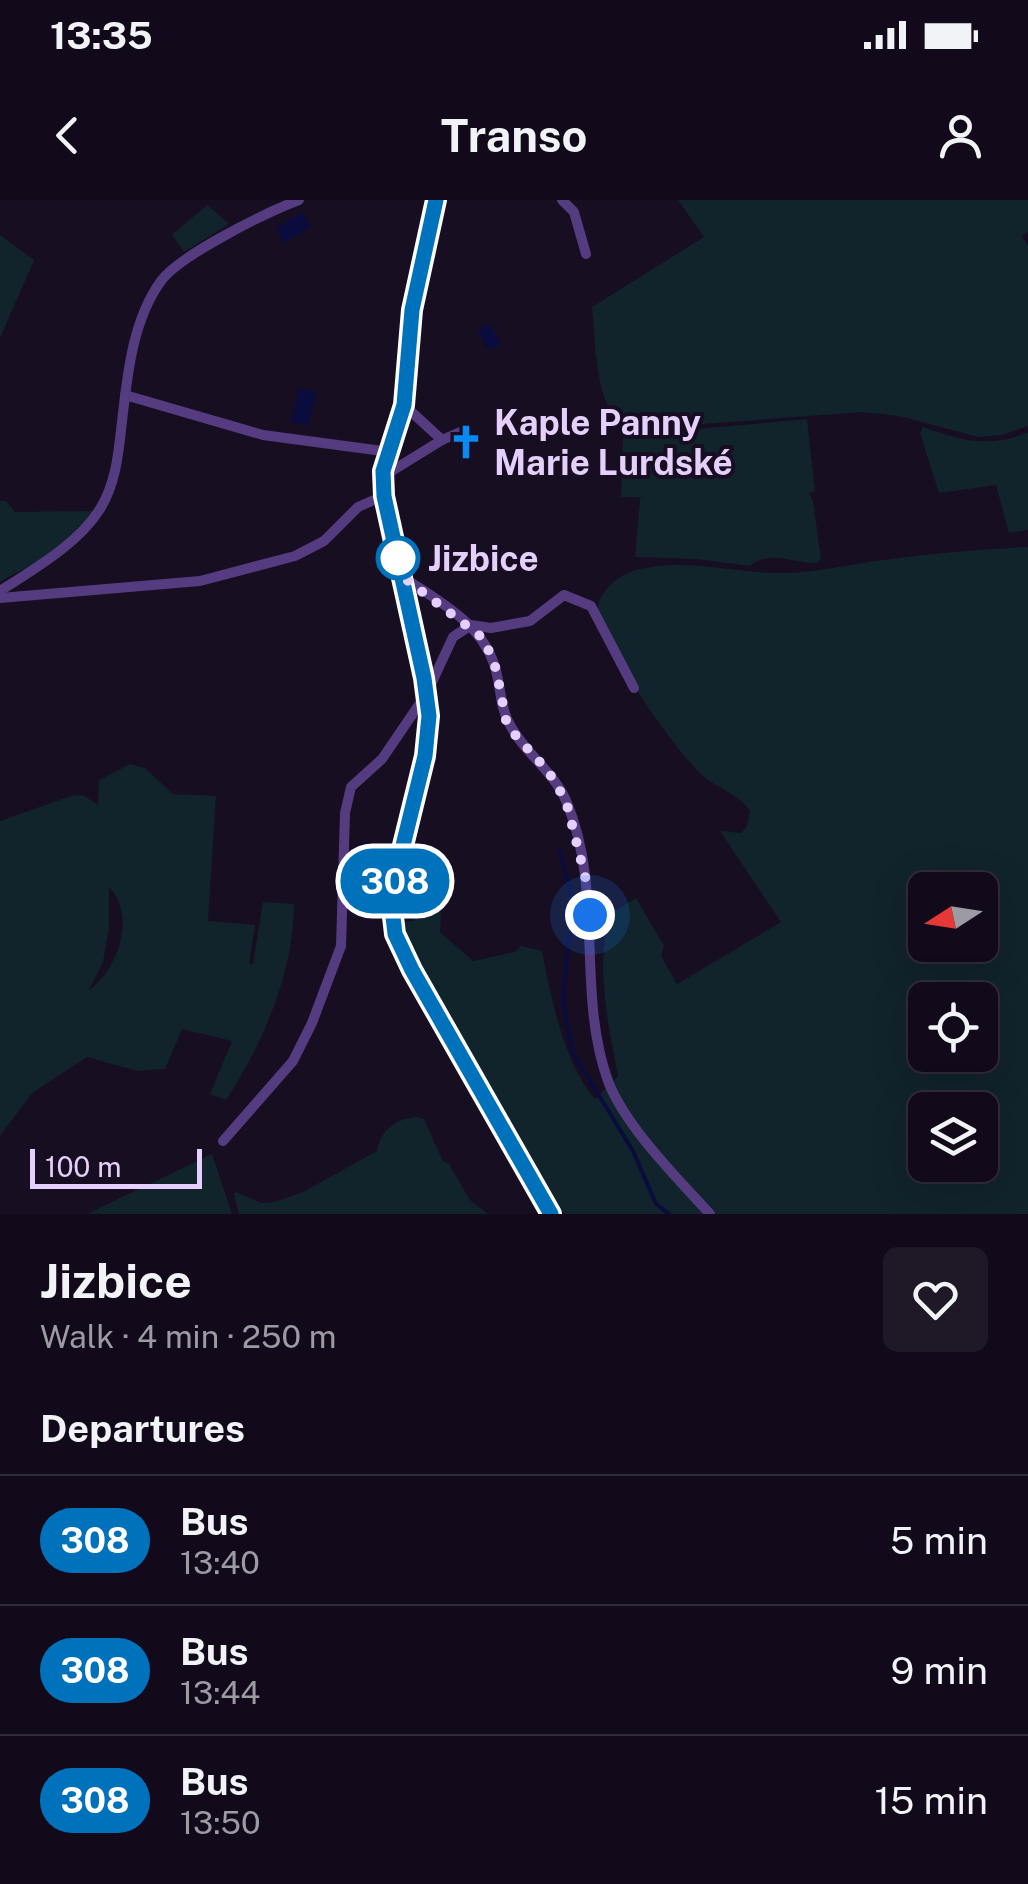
<!DOCTYPE html>
<html lang="en">
<head>
<meta charset="utf-8">
<style>
	body { margin:0; font-family:"Public Sans",sans-serif; background:#1f1827; color:#f1f3f6; height:100vh; display:flex; flex-direction:column; font-size:38px; white-space:nowrap }
	* { box-sizing:border-box; margin:0 }
	p { font-size:32px; color:#9c9aa2 }
	.icon { flex:none; width:55px; height:55px; fill:none; stroke:currentColor; stroke-width:2; stroke-linecap:round; stroke-linejoin:round }
	.map { position:relative; height:1014px; overflow:hidden }
	.details { display:flex; flex-direction:column; background:#120a1a; flex:1 }
	.details>* { flex:none }
	.badge { padding:0 20px; border-radius:32px; font-size:35px; line-height:65px }
	.needle { width:65px; rotate:258deg }
	.controls { position:absolute; left:908px; top:672px; display:grid; gap:20px }
	.controls a { display:grid; place-items:center; width:90px; height:90px; border-radius:15px; background:#120a1a; box-shadow:0 10px 40px #0002,0 0 0 2px #312b39; font-size:50px }
	.scale { position:absolute; left:30px; bottom:25px; width:172px; box-sizing:border-box; padding-left:10px; border:5px solid #e5d0fd; border-top:0; font-size:28px; line-height:35px; white-space:nowrap; color:#e5d0fd; -webkit-text-stroke:8px #180e22; paint-order:stroke }
	.you { position:absolute; width:50px; height:50px; margin:-25px; border:8px solid #fff; border-radius:50%; background:#1a73e8; box-shadow:0 0 0 15px #1a73e833 }
	.map>.badge { position:absolute; translate:-50% -50%; box-shadow:0 0 0 5px #fff }
	h2 { padding:0 40px; font-size:38px; line-height:90px }
	.round { display:grid; place-items:center; flex:none; width:105px; height:105px; border-radius:15px; background:#1f1827 }
	.head { display:flex; align-items:center; justify-content:space-between; height:170px; padding:0 40px }
	h1 { font-size:48px; font-weight:700; line-height:75px }
	ul { padding:0; list-style:none }
	li { display:flex; align-items:center; gap:30px; height:130px; padding:0 40px; border-top:2px solid #312b39 }
	li div { flex:1 }
	li b { display:block; font-size:38px }
	li em { font-style:normal }
	li .badge { min-width:110px; font-weight:700; text-align:center }
	.status { display:flex; justify-content:space-between; align-items:center; height:70px; padding:0 50px; background:#120a1a; direction:ltr }
	.status svg { height:28px; fill:currentColor }
	header { display:flex; justify-content:space-between; align-items:center; height:130px; padding:0 40px; background:#120a1a; font-size:45px; font-weight:700 }
	.map>svg:first-child { display:block }
</style>
</head>
<body>
<div class="status"><b>13:35</b><svg viewBox="0 0 49 12"><path d="M0 12V9h3v3zM5 12V6h3v6zM10 12V3h3v9zM15 12V0h3v12zM26 1h20v11H26zM47 4h2v5h-2z"/></svg></div>
<header><svg class="icon" aria-label="back" viewBox="0 0 24 24"><path d="M15 5l-7 7 7 7"/></svg>Transo<svg class="icon" aria-label="person" viewBox="0 0 24 24"><circle cx="12" cy="8" r="4"/><path d="M4 21q1-7 8-7t8 7"/></svg></header>
<div class="map">
<svg width="1028" height="1014" viewBox="0 0 1028 1014">
	<rect width="100%" height="100%" fill="#180e22"/>
	<!-- green -->
	<g fill="#11232b" fill-rule="evenodd">
		<path d="M678 0H1028V32L1022 36 1028 46V226L1002 235 978 237 899 216 863 212 637 229 621 226C594 197 596 145 592 107L704 37Z"/>
		<polygon points="207,5 229,24 184,52 172,35"/>
		<polygon points="0,35 34,60 1,136 0,136"/>
		<path d="M807 219 815 292 809 293 813 301 821 359 816 363C793 364 770 349 750 366L696 359 635 357 640 298 644 297H621L623 236Z"/>
		<path d="M923 227C960 240 990 249 1028 232V330L1009 333 996 285 939 293 920 233Z"/>
		<path d="M0 301H6L15 312 94 311C77 330 58 348 37 362 25 369 12 374 0 382Z"/>
		<path d="M1028 347V1014H564L409 743 404 722 415 721 400 708 405 689 441 712 440 732 473 761 515 752 521 746 542 751C551 798 564 863 595 899L618 876C608 823 595 767 610 714L636 698 664 746 661 756 677 784 781 722 720 631 741 633 747 626 750 611C738 593 718 589 702 575 674 549 606 451 598 416 594 396 616 376 633 371 682 356 736 374 785 373 820 372 856 363 891 359 936 353 982 349 1028 347ZM925 690H980V745H925ZM925 800H980V855H925ZM925 910H980V965H925Z"/>
		<path d="M130 564 145 568 173 594 216 596 208 721 255 725 249 764H253L263 702 294 704C294 772 263 844 226 900L210 894 232 841 182 829 165 869 137 871 87 857 32 893 0 936V621L71 596 83 595 98 605 99 580ZM109 687C137 716 118 769 89 790L103 762 109 728Z"/>
		<path d="M416 917 424 919 443 961 449 964 470 1000 488 1014H239L234 994 236 992 261 1003 274 1002 303 992 377 951C381 930 395 919 416 917Z"/>
		<polygon points="212,954 232,1014 87,1014"/>
	</g>
	<!-- water -->
	<g fill="#0b0c3e">
		<polygon points="303,12 311,27 284,43 276,28"/>
		<polygon points="485,124 491,126 501,144 495,148 486,148 478,131"/>
		<polygon points="299,188 317,192 308,226 291,222"/>
		<polygon points="364,642 389,646 385,660 360,669 352,667 351,650"/>
	</g>
	<g fill="none" stroke-linecap="round" stroke-linejoin="round">
		<!-- stream -->
		<polyline stroke="#0b0c3e" stroke-width="4" points="559,649 572,699 563,802 573,853 633,951 656,1004 669,1014"/>
		<!-- street -->
		<g stroke="#553b7f" stroke-width="10">
			<polyline points="562,0 574,12 586,54"/>
			<polyline points="125,195 263,235 390,252"/>
			<polyline points="404,205 442,240"/>
			<polyline points="382,277 442,240 467,229"/>
			<path d="M403 377C438 401 480 422 494 464 501 483 499 505 509 523 524 553 554 571 567 603 604 692 576 792 608 881 625 926 678 979 710 1014"/>
			<path d="M0 391C34 369 78 344 100 309 118 280 119 245 123 213 128 169 134 118 161 81 180 55 267 12 299 0"/>
			<polyline points="0,398 200,381 295,356 324,341 358,307 383,296"/>
			<polyline points="345,686 376,673 396,674"/>
			<polyline points="223,941 293,861 312,823 341,746 345,613 351,587 382,559 427,493 453,437 471,425 491,428 530,421 564,395 591,406 634,488"/>
		</g>
		<!-- secondary -->
		<polyline stroke="#a06bfa" stroke-width="14" points="436,0 412,110 404,205 383,271 383,296 424,478 429,516 425,556 396,674 391,708 395,734 412,770 551,1014"/>
	</g>
	<g fill="none" stroke-linecap="round" stroke-linejoin="round">
		<!-- line casing -->
		<g stroke="#fff" stroke-width="22">
			<polyline id="line" points="436,0 412,110 404,205 383,271 384,296 424,478 429,516 425,556 396,674 392,708 395,734 412,770 551,1014"/>
		</g>
		<!-- line -->
		<use href="#line" stroke="#0072bc" stroke-width="15"/>
		<!-- walk -->
		<polyline stroke="#e5d0fd" stroke-width="10" stroke-dasharray="0 18" points="398,358 397,353 403,377 484,439 496,469 506,520 516,536 548,571 566,601 588,688 590,715"/>
	</g>
	<!-- icons -->
	<defs>
		<g id="church-bare" transform="scale(2.7)"><path d="M-1.2-6h2.4v3.5h3.3v2.4h-3.3V6h-2.4V-.1h-3.3v-2.4h3.3Z" fill="#088af2" stroke="#180e22" stroke-width="2.5" paint-order="stroke"/></g>
	</defs>
	<g fill-rule="evenodd">
		<use href="#church-bare" x="466" y="242"/>
	</g>
	<!-- markers -->
	<circle fill="#fff" stroke="#0072bc" stroke-width="5" cx="398" cy="358" r="20"/>
	<g text-anchor="middle" dominant-baseline="central" stroke-width="8" stroke-linejoin="round" paint-order="stroke">
		<!-- poi labels -->
		<g font-size="35" font-weight="bold" fill="#e5d0fd" stroke="#180e22" text-anchor="start">
			<text x="494" y="222">Kaple Panny<tspan x="494" dy="40">Marie Lurdské</tspan></text>
		</g>
		<!-- stop labels -->
		<g font-size="35" font-weight="bold" fill="#e5d0fd" stroke="#180e22" text-anchor="start">
			<text x="428" y="358">Jizbice</text>
		</g>
	</g>
</svg>
<div class="controls">
<a><svg class="needle" viewBox="-14 -14 28 28"><path d="M0-13l5 13h-10z" fill="#e53935"/><path d="M0 13l5-13h-10z" fill="#9c9aa2"/></svg></a>
<a><svg class="icon" aria-label="locate" viewBox="0 0 24 24"><circle cx="12" cy="12" r="6"/><path d="M12 2v4M12 18v4M2 12h4M18 12h4"/></svg></a>
<a><svg class="icon" aria-label="layers" viewBox="0 0 24 24"><path d="M12 4l9 5-9 5-9-5zM3 14l9 5 9-5"/></svg></a>
</div>
<div class="scale">100 m</div>
<div class="you" style="left:590px;top:715px"></div>
<b class="badge" style="left:395px;top:681px;background:#0072bc;color:#fff">308</b>
</div>
<section class="details">
<div class="head"><div><h1>Jizbice</h1><p>Walk · 4 min · 250 m</p></div><a class="round"><svg class="icon" aria-label="heart" viewBox="0 0 24 24"><path d="M12 20l-8-8c-3-5 5-10 8-4 3-6 11-1 8 4z"/></svg></a></div>
<h2>Departures</h2>
<ul>
<li><span class="badge" style="background:#0072bc;color:#fff">308</span><div><b>Bus</b><p>13:40</p></div><em>5 min</em></li>
<li><span class="badge" style="background:#0072bc;color:#fff">308</span><div><b>Bus</b><p>13:44</p></div><em>9 min</em></li>
<li><span class="badge" style="background:#0072bc;color:#fff">308</span><div><b>Bus</b><p>13:50</p></div><em>15 min</em></li>
</ul>
</section>
</body>
</html>
